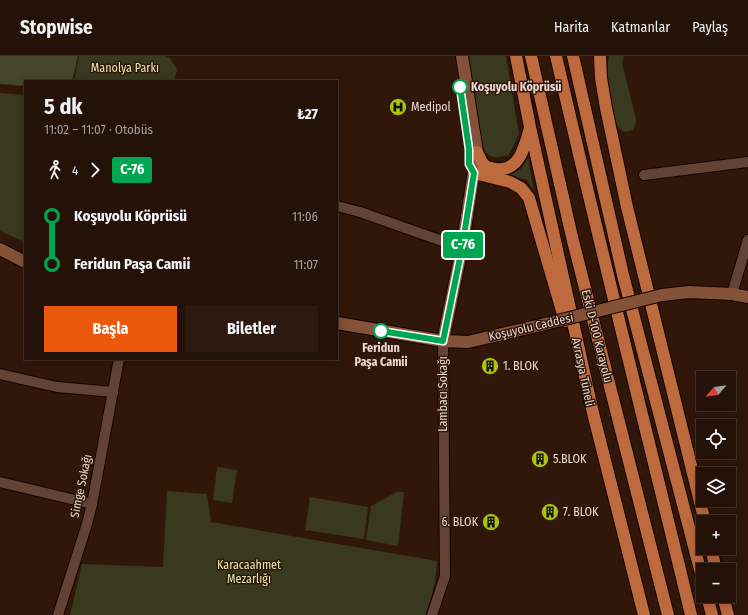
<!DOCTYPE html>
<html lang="tr">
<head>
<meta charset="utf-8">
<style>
	body { margin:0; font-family:"Fira Sans Condensed",sans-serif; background:#2c1a12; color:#f1f3f6; height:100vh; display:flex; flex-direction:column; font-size:15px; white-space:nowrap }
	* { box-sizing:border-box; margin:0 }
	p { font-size:13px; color:#a39d9c }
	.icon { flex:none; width:22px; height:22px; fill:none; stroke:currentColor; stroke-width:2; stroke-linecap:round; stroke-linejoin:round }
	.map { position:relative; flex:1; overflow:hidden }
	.details { position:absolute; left:24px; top:24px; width:314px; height:280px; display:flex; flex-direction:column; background:#241108; border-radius:0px; box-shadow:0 2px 10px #0003,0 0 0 1px #413129 }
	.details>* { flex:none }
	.badge { padding:0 8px; border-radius:3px; font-size:14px; line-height:26px }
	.needle { width:26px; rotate:242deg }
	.buttons { position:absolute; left:696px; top:315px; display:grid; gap:8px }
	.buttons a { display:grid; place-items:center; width:40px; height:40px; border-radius:0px; background:#241108; box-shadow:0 2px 10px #0003,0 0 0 1px #413129; font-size:20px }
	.map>.badge { position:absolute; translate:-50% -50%; box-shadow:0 0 0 2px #fff }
	.legs { display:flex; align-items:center; gap:6px; height:44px; padding:0 20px; font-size:13px }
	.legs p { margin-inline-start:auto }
	.summary { display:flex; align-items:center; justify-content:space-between; height:68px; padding:0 20px }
	h1 { font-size:22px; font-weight:700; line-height:30px }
	.cta { display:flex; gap:8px; margin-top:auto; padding:8px 20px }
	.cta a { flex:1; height:46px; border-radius:0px; background:#ea580c; color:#fff; font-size:16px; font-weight:700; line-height:46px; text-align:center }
	.cta a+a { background:#2c1a12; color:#f1f3f6 }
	ul { padding:0 20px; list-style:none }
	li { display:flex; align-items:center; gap:14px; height:48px; font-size:15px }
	li i { display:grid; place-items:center; width:6px; height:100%; margin:0 5px; background:currentColor }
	li i::after { content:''; width:10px; height:10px; margin:-5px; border:3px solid; border-radius:50%; background:#241108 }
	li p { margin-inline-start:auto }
	li:first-child i { background:linear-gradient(#0000 50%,currentColor 0) }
	li:last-child i { background:linear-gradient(currentColor 50%,#0000 0) }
	header { display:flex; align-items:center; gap:24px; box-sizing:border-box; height:56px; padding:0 20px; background:#241108; border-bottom:1px solid #413129 }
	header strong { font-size:19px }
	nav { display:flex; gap:22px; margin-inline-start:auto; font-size:14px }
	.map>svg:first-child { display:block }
</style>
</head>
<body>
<header>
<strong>Stopwise</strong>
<nav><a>Harita</a><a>Katmanlar</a><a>Paylaş</a></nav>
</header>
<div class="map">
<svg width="748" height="559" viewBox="0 0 748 559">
	<rect width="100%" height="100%" fill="#30170a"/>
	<!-- green -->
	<g fill="#38391e">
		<polygon points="79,0 165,0 170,2 177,13 174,25 74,25"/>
		<path d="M468 0H506L519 78 509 99C492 103 489 103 480 87Z"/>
		<path d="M609 0H624L622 7 636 62V66L633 74C629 75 625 77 621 74 609 66 606 14 609 0Z"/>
		<polygon points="0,37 25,39 25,186 0,175"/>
		<polygon points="528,102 534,135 527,124 509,119 522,112"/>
		<polygon points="217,411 237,414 232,447 213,444"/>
		<polygon points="167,435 207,438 211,466 437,505 435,527 426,559 70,559 82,508 163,511"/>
		<polygon points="397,436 404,436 398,490 366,484 371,450"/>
		<polygon points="310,441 368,451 364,483 305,474"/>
	</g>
	<!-- forest -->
	<polygon fill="#44462a" points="0,0 78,0 72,25 25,25 25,30 0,28"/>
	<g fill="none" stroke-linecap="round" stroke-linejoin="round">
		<!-- minor casing -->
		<g stroke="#170300" stroke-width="12">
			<g id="minor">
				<polyline points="644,119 748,106"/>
				<polyline points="337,150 360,156 462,192"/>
				<polyline points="732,238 748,184"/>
				<polyline points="0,318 57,331 113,336"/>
				<polyline points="0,426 92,448"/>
				<polyline points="58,559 87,468 92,448 119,303"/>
				<polyline points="432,559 445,520 443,285"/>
			</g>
		</g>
		<!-- secondary casing -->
		<g stroke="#170300" stroke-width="14">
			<g id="secondary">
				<polyline points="0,193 25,206"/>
				<polyline points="662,239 689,236 732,238 748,241"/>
				<polyline points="337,267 443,285 468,286 541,269"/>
				<polyline points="443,285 462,192 477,96 462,0"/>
			</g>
		</g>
		<!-- trunk casing -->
		<g stroke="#170300" stroke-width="14">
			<g id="trunk">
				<polyline points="516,0 530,71 593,357 644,559"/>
				<polyline points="531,0 572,181 668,559"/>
				<path d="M556 0C599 187 646 373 691 559"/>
				<polyline points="573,0 623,219 703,525"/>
				<polyline points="600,0 601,22 606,52 627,151 705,466"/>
				<path d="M477 96C482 107 483 112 496 113 520 116 525 89 530 72"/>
				<polyline points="474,117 510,126 521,132 529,142 565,265"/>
				<polyline points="711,492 716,514"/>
				<polyline points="707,540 712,559"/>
				<polyline points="723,540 728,559"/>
			</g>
		</g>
		<!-- minor -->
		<use href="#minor" stroke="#614436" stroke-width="10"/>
		<!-- secondary -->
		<use href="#secondary" stroke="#835239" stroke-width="12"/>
		<!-- trunk -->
		<use href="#trunk" stroke="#bc6a3e" stroke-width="12"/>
		<!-- secondary-bridge casing -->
		<g stroke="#170300" stroke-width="14" stroke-linecap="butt">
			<polyline id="secondary-bridge" points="541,269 662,239"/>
		</g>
		<!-- secondary-bridge -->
		<use href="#secondary-bridge" stroke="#835239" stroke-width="12"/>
	</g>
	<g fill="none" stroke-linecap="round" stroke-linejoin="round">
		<!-- line-1 casing -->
		<g stroke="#fff" stroke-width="9">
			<polyline id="line-1" points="381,275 443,285 462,192 474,117 469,108 469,93 460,31"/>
		</g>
		<!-- line-1 -->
		<use href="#line-1" stroke="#00a651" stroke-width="6"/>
	</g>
	<!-- icons -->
	<defs>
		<g id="hospital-disc" transform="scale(0.9)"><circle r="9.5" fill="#adc60d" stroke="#30170a"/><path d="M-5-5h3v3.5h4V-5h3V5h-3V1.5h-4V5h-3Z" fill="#111"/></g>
		<g id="building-disc" transform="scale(0.9)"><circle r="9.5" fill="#adc60d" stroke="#30170a"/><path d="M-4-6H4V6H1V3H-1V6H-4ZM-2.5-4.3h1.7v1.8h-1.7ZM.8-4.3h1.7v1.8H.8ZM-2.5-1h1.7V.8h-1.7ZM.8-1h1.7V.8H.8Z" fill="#111"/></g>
	</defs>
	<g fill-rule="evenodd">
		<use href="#hospital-disc" x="398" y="51"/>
		<use href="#building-disc" x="490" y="310"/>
		<use href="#building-disc" x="540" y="403"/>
		<use href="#building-disc" x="550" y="456"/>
		<use href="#building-disc" x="491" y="466"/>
	</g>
	<!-- markers -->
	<g fill="#fff" stroke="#00a651" stroke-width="2">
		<circle cx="460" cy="31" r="7"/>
		<circle cx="381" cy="275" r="7"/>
	</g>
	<g text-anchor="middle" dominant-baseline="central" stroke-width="3" stroke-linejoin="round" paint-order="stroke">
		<!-- park labels -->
		<g font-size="12" fill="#e5e9b0" stroke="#30170a">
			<text x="125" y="12">Manolya Parkı</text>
			<text x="249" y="509">Karacaahmet<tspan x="249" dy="14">Mezarlığı</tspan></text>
		</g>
		<!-- stop labels -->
		<g font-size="12" font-weight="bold" fill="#ebd9d1" stroke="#30170a" text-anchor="start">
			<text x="471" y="31">Koşuyolu Köprüsü</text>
			<text x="381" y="292" text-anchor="middle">Feridun<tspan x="381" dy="14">Paşa Camii</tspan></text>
		</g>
		<!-- poi labels -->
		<g font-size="12" fill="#ebd9d1" stroke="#30170a" text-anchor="start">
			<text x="411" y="51">Medipol</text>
			<text x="503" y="310">1. BLOK</text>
			<text x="553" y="403">5.BLOK</text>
			<text x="563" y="456">7. BLOK</text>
			<text x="478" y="466" text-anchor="end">6. BLOK</text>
		</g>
		<!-- street labels -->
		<g font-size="12" fill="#ebd9d1" stroke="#30170a">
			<text transform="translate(531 271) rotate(-13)">Koşuyolu Caddesi</text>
			<text transform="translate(597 280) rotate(76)">Eski D-100 Karayolu</text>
			<text transform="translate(583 316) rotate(78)">Avrasya Tüneli</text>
			<text transform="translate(443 338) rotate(-90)">Lambacı Sokağı</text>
			<text transform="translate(81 430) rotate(-78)">Simge Sokağı</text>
		</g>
	</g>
</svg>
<div class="buttons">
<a><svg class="needle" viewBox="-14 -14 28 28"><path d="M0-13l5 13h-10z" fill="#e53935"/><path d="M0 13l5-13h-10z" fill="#a39d9c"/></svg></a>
<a><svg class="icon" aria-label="locate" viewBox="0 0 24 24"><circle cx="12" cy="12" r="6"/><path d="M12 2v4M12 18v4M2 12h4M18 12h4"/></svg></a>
<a><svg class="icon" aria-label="layers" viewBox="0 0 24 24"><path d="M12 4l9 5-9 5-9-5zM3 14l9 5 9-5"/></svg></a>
<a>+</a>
<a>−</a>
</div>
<b class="badge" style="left:463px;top:189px;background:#00a651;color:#fff">C-76</b>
<section class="details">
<div class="summary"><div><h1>5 dk</h1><p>11:02 – 11:07 · Otobüs</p></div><b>₺27</b></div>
<div class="legs"><svg class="icon" aria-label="walk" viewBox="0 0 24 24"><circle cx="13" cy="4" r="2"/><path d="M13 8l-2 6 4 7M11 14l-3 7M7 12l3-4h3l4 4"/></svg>4<svg class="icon" aria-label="forward" viewBox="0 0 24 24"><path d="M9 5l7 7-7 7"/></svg><b class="badge" style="background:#00a651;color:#fff">C-76</b></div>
<ul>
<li><i style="color:#00a651"></i><b>Koşuyolu Köprüsü</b><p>11:06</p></li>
<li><i style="color:#00a651"></i><b>Feridun Paşa Camii</b><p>11:07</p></li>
</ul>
<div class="cta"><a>Başla</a><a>Biletler</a></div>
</section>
</div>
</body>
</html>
